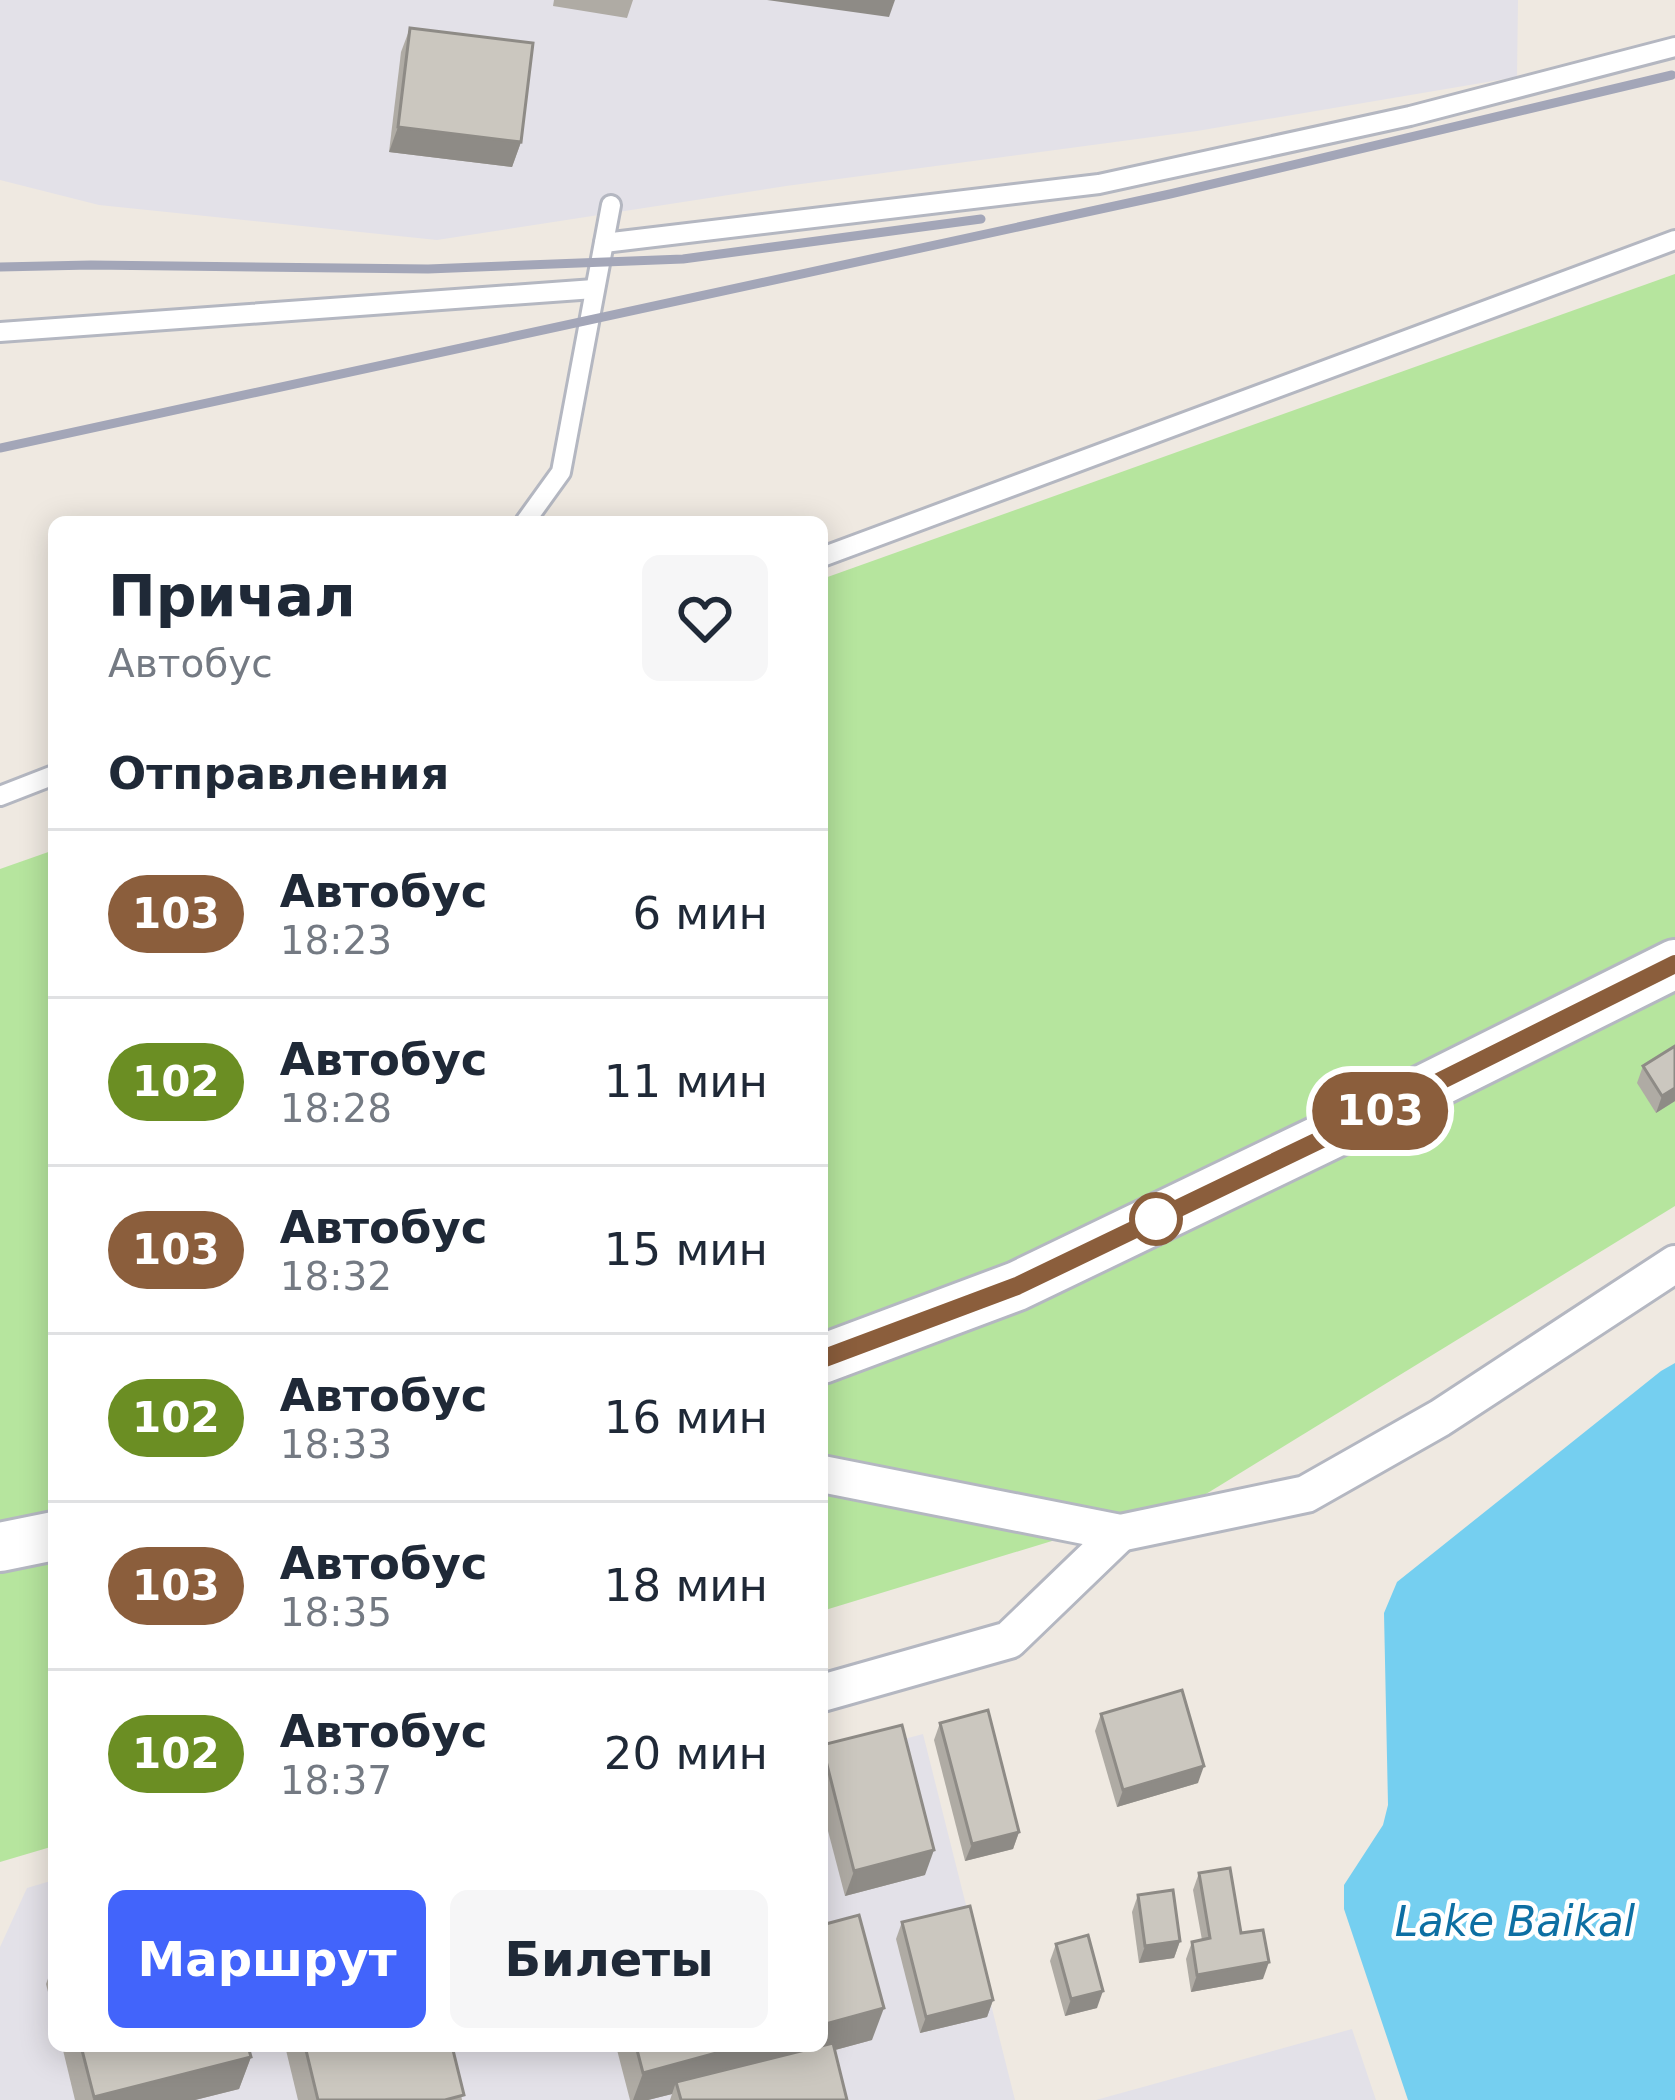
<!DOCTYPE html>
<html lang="ru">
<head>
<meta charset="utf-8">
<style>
	body { margin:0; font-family:"DejaVu Sans",sans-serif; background:#f6f6f7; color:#1f2937; height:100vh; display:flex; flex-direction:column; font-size:45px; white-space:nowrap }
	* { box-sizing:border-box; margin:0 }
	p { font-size:39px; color:#747a83 }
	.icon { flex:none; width:66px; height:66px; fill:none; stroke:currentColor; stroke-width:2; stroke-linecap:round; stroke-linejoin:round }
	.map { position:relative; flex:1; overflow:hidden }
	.drawer { position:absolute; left:48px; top:516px; width:780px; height:1536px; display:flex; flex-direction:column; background:#fff; border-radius:18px; box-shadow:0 6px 30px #0003 }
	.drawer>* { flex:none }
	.badge { padding:0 24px; border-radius:39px; font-size:42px; line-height:78px }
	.map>.badge { position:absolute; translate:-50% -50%; box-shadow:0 0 0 6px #fff }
	h2 { padding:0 60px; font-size:45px; line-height:108px }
	.round { display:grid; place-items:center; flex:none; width:126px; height:126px; border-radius:18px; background:#f6f6f7 }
	.summary { display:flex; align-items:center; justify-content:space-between; height:204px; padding:0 60px }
	h1 { font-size:57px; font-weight:700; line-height:90px }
	.action { display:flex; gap:24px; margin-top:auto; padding:24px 60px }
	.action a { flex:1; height:138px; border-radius:18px; background:#4264fb; color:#fff; font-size:48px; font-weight:700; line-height:138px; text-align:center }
	.action a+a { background:#f6f6f7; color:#1f2937 }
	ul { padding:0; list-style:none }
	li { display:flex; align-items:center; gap:36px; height:168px; padding:0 60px; border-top:3px solid #e0e1e3 }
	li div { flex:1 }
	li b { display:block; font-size:45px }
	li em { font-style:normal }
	li .badge { min-width:132px; font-weight:700; text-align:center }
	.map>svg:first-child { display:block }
</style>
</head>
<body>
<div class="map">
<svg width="1675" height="2100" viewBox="0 0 1675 2100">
	<rect width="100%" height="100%" fill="#efe9e1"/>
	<!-- industrial -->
	<g fill="#e3e1e8">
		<polygon points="0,0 1518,0 1517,77 1197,131 786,186 437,240 99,205 0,180"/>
		<polygon points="923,1734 1015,2100 0,2100 0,1947 27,1888 54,1880 54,2046 822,2046 822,1761"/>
		<polygon points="1352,2029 1376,2100 1096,2100"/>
	</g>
	<!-- green -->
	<g fill="#b6e59e">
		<polygon points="1675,274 1675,1206 1206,1494 822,1611 822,579"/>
		<polygon points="54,850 54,1846 0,1862 0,869"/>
	</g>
	<!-- water -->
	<polygon fill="#75cff0" points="1675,1363 1675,2100 1408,2100 1344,1909 1344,1885 1383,1825 1388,1805 1384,1613 1397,1582 1661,1371"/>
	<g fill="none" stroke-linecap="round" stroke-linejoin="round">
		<!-- lane casing -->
		<g stroke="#b4b7c1" stroke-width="24">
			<g id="lane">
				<polyline points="604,243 1099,184 1410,116 1675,47"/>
				<polyline points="0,332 594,289"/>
				<polyline points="525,522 561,472 611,205"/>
				<polyline points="822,557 1675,240"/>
				<polyline points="0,796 54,775"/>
			</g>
		</g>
		<!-- street casing -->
		<g stroke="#b4b7c1" stroke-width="42">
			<g id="street">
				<polyline points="822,1474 1120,1533 1306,1494 1440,1418 1675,1264"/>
				<polyline points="822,1693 1009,1640 1120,1533"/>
			</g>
		</g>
		<!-- secondary casing -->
		<g stroke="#b4b7c1" stroke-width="54">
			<g id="secondary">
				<polyline points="822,1359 1017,1286 1376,1113 1675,964"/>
				<polyline points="0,1547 54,1536"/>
			</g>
		</g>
		<!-- lane -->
		<use href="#lane" stroke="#fff" stroke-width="18"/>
		<!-- street -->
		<use href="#street" stroke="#fff" stroke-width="36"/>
		<!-- secondary -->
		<use href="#secondary" stroke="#fff" stroke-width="48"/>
		<!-- rail -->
		<g stroke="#a3a6b8" stroke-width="9">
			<polyline points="0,267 91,265 428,269 683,259 981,219"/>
			<polyline points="0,448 1170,194 1672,75"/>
		</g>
	</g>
	<!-- wall -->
	<g fill="#afaba4">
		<polygon points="554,0 633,0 627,18 553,6"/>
		<polygon points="410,28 521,142 512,167 389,152 401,52"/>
		<polygon points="1675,1046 1675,1101 1656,1113 1637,1083 1643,1066"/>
		<polygon points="1101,1714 1198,1783 1117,1807 1095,1731"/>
		<polygon points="940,1723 1019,1832 1013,1849 965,1861 934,1740"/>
		<polygon points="822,1745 925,1875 845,1896 822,1808"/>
		<polygon points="1199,1873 1241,1933 1263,1979 1191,1992 1186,1959 1192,1942 1202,1940 1193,1890"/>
		<polygon points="1138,1895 1180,1941 1174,1958 1139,1963 1132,1912"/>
		<polygon points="902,1922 993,2000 987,2017 920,2033 896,1939"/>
		<polygon points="1056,1944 1097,2008 1065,2016 1050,1961"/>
		<polygon points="54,1962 54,2016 46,1984"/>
		<polygon points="872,2040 835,2050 847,2100 670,2100 672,2094 648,2100 630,2100 616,2046 822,2046"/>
		<polygon points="62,2046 248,2046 251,2057 239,2089 195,2100 75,2100"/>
		<polygon points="285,2046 452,2046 462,2100 298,2100"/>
	</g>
	<!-- shaded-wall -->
	<g fill="#8e8b86">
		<polygon points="767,0 895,0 889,17"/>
		<polygon points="398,127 521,142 512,167 389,152"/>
		<polygon points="1675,1088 1675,1101 1656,1113 1662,1096"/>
		<polygon points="1204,1766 1198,1783 1117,1807 1123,1790"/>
		<polygon points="1019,1832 1013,1849 965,1861 972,1844"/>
		<polygon points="934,1850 925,1875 845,1896 854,1871"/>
		<polygon points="1180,1941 1174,1958 1139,1963 1145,1946"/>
		<polygon points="1269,1962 1263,1979 1191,1992 1197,1975"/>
		<polygon points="1103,1991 1097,2008 1065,2016 1071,1999"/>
		<polygon points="993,2000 987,2017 920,2033 926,2017"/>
		<polygon points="884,2008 872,2040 679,2092 676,2082 672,2094 648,2100 633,2100 643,2073 742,2046 822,2046 822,2025"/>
		<polygon points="251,2057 239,2089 195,2100 93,2100 94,2097"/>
	</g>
	<!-- building -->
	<g fill="#cbc7bf" stroke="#8e8b86" stroke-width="3">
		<polygon points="410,28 533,43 521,142 398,127"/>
		<polygon points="1675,1046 1675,1088 1662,1096 1643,1066"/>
		<polygon points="1182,1690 1204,1766 1123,1790 1101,1714"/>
		<polygon points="988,1710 1019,1832 972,1844 940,1723"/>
		<polygon points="902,1725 934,1850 854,1871 822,1745"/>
		<polygon points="1230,1868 1241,1933 1263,1930 1269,1962 1197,1975 1192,1942 1210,1938 1199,1873"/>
		<polygon points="1173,1890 1180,1941 1145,1946 1138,1895"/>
		<polygon points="970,1906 993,2000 926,2017 902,1922"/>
		<polygon points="859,1915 884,2008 822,2025 822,1925"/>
		<polygon points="1088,1935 1103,1991 1071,1999 1056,1944"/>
		<polygon points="833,2043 847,2100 681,2100 676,2082"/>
		<polygon points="81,2046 248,2046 251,2057 94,2097"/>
		<polygon points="305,2046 452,2046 464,2095 445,2100 318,2100"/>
		<polygon points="636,2046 742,2046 643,2073"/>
	</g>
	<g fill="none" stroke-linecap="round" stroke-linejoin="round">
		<!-- line casing -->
		<g stroke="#fff" stroke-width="27">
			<polyline id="line" points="822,1359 1017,1286 1376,1113 1675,964"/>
		</g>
		<!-- line -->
		<use href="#line" stroke="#8b5e3c" stroke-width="18"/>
	</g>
	<!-- markers -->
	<circle fill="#fff" stroke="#8b5e3c" stroke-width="6" cx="1156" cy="1219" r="24"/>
	<g text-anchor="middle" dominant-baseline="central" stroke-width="9" stroke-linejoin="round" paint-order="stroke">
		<!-- water labels -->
		<g font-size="42" font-style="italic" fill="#0d6fa3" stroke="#fff">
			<text x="1515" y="1921">Lake Baikal</text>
		</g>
	</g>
</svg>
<b class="badge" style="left:1380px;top:1111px;background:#8b5e3c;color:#fff">103</b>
<section class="drawer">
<div class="summary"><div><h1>Причал</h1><p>Автобус</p></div><a class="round"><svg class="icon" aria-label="heart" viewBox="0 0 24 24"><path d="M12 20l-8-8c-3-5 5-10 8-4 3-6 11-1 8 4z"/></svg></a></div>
<h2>Отправления</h2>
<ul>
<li><span class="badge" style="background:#8b5e3c;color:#fff">103</span><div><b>Автобус</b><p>18:23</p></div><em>6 мин</em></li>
<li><span class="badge" style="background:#6b8e23;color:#fff">102</span><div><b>Автобус</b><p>18:28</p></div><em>11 мин</em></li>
<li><span class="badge" style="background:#8b5e3c;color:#fff">103</span><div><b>Автобус</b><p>18:32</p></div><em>15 мин</em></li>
<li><span class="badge" style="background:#6b8e23;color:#fff">102</span><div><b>Автобус</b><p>18:33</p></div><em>16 мин</em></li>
<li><span class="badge" style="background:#8b5e3c;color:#fff">103</span><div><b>Автобус</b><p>18:35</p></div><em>18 мин</em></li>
<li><span class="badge" style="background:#6b8e23;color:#fff">102</span><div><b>Автобус</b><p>18:37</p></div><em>20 мин</em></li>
</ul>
<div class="action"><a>Маршрут</a><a>Билеты</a></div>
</section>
</div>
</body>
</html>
